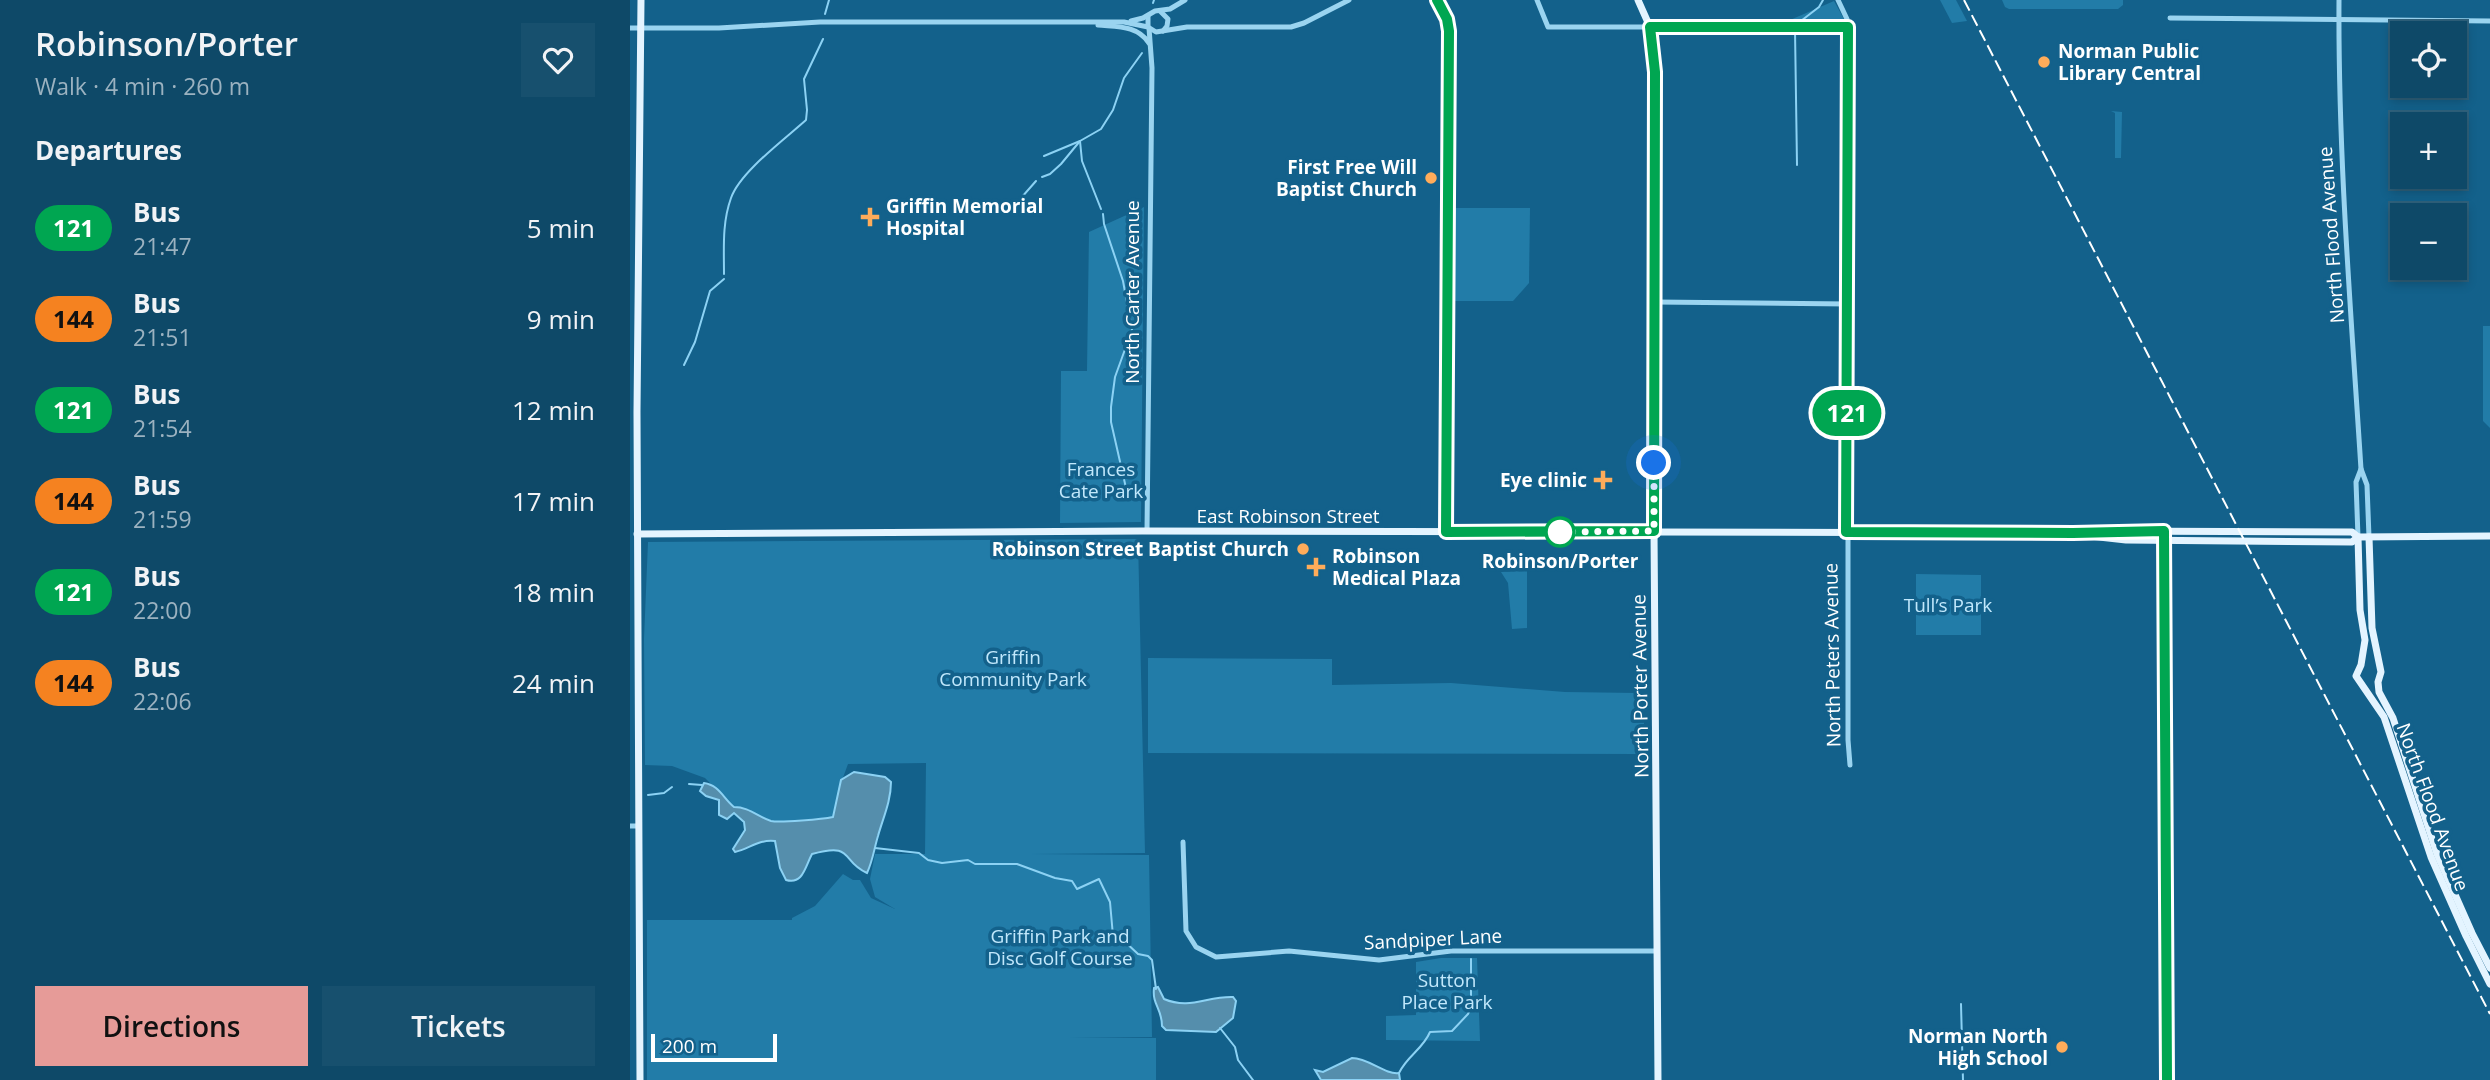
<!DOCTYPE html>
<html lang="en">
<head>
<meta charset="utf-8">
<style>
	body { margin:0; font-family:"Open Sans",sans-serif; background:#17506e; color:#f1f3f6; height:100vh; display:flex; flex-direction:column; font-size:26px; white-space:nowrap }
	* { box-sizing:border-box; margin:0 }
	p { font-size:23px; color:#9bb2c0 }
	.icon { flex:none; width:38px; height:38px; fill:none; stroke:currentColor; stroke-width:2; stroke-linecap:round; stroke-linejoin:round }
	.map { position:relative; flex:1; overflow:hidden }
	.panel { display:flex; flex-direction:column; background:#0e4968; width:630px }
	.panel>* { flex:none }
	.badge { padding:0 14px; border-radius:23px; font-size:24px; line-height:46px }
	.controls { position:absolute; left:1760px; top:21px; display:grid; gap:14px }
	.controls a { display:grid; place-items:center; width:77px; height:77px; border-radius:0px; background:#0e4968; box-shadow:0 4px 10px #0003,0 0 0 2px #2e617c; font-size:35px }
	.scale { position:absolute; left:21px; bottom:18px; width:126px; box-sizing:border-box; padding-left:7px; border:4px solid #fff; border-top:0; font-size:19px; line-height:24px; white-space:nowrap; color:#fff; -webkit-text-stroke:5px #13618b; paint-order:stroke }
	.you { position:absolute; width:35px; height:35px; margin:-18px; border:5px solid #fff; border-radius:50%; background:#1a73e8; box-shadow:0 0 0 10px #1a73e833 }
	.map>.badge { position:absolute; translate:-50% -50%; box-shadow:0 0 0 4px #fff }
	h2 { padding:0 35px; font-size:26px; line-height:63px }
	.round { display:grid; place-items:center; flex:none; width:74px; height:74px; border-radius:0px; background:#17506e }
	.headline { display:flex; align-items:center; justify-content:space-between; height:119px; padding:0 35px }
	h1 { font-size:33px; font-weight:600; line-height:52px }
	.cta { display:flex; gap:14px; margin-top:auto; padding:14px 35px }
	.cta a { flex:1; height:80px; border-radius:0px; background:#e69b98; color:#111; font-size:28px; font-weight:600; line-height:80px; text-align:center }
	.cta a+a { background:#17506e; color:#f1f3f6 }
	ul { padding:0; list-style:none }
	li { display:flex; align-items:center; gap:21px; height:91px; padding:0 35px }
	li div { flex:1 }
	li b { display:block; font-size:26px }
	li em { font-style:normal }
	li .badge { min-width:77px; font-weight:700; text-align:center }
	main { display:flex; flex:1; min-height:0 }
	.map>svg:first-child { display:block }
</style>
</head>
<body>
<main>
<section class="panel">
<div class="headline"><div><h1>Robinson/Porter</h1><p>Walk · 4 min · 260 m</p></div><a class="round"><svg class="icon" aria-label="heart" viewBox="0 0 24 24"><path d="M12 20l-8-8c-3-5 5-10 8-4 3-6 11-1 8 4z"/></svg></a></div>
<h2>Departures</h2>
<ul>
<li><span class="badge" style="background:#00a651;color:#fff">121</span><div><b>Bus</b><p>21:47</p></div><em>5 min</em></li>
<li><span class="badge" style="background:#f58220;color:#111">144</span><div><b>Bus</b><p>21:51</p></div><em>9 min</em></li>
<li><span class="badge" style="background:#00a651;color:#fff">121</span><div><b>Bus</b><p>21:54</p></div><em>12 min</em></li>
<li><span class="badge" style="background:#f58220;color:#111">144</span><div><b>Bus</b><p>21:59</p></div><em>17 min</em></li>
<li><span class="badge" style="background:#00a651;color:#fff">121</span><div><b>Bus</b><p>22:00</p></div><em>18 min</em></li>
<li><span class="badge" style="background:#f58220;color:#111">144</span><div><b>Bus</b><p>22:06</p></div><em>24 min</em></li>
</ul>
<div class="cta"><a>Directions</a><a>Tickets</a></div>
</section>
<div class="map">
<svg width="1860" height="1080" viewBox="0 0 1860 1080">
	<rect width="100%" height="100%" fill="#13618b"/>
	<!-- green -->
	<g fill="#227ca8">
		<polygon points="1310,0 1326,0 1337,21 1322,23"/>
		<polygon points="1372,0 1493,0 1493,5 1488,9 1379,9 1375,7"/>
		<polygon points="1204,1 1214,19 1213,24 1159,24 1160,20"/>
		<polygon points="1481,111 1492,112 1491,158 1485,158 1485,113"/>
		<polygon points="514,207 511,522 430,523 431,371 457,371 459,232"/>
		<polygon points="823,208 900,208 899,283 883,301 823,301"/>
		<polygon points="1853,326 1860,326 1860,428 1853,421"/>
		<polygon points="508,539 515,853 402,854 519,855 522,1037 440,1037 526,1038 526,1080 17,1080 17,920 162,920 162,918 185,906 213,874 223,880 230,880 241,898 265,909 245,897 240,879 245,854 295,854 296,763 218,764 211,783 203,817 145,822 102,805 75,778 42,766 15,765 14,639 18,542"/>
		<polygon points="897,571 897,628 882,629 878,583 871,572"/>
		<polygon points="1286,574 1351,575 1351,635 1286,635"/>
		<polygon points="518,658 702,659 702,685 821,683 935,692 1007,693 1014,695 1014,754 518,753"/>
		<polygon points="811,958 847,958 850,1041 756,1040 756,1016 786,1015 786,962"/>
	</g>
	<!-- water -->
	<g fill="#558eac" stroke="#8cd2f4" stroke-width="2">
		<path d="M224 772 255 777 261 782C261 801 253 818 248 836 244 849 243 860 237 873 210 861 225 842 182 854 175 867 173 885 156 880L150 868 145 841C129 839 119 849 105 852L103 849 115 830 114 822 104 813 97 819 89 815V800L76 796 70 791 74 783C89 785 93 798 104 807 119 807 128 817 141 821 150 823 193 819 203 817L211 780Z"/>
		<path d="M528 987 534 999C560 1010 577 996 603 997L606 1001 603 1018 586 1032 536 1030 532 1026C532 1008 522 1005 524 988Z"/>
		<path d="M722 1058C739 1058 755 1075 769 1073L770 1080H691L685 1070 693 1072Z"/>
	</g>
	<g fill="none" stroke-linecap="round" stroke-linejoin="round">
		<!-- stream -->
		<g stroke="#8cd2f4" stroke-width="2">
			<polyline points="523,3 524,0"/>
			<polyline points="195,14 199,0"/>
			<polyline points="1167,24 1189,7 1193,0"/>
			<polyline points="1165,30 1167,165"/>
			<polyline points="414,156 450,141 452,161 471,209"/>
			<polyline points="412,177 420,174 431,164 450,141 471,129 483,110 494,78 512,53"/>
			<polyline points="384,206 406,181"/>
			<polyline points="473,214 474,224 493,281 502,330 485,377 481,407 481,422 496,488"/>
			<path d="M94 274C94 248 92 223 101 198 110 172 155 139 176 120L177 110 174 79 193 39"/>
			<polyline points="54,365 65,342 80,291 94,279"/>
			<polyline points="59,784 72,785"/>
			<polyline points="18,795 34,793 42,787"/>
			<polyline points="245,848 289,853 298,860 312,863 338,860 345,864 387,864 425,878 442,881 447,889 469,879 480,902 483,936 492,939 508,954 518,956 522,960 526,989"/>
			<polyline points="1331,1004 1333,1080"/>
			<polyline points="590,1028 605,1047 608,1060 623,1080"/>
			<path d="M769 1073C777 1056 793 1049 800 1032L822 1031 838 1014 841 1007V959"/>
		</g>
		<!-- minor -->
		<g stroke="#9ad4f0" stroke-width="5">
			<polyline points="807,0 817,19 819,35 816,532"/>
			<polyline points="907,0 918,27 1020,27"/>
			<polyline points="1208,0 1217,19 1218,27 1218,740 1220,765"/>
			<path d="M1709 0C1708 156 1721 313 1731 469L1737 485 1739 537"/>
			<polyline points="530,11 538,19 537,26 533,31"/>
			<polyline points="518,16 518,27 526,32 557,27 661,27 674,23 719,0"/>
			<polyline points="1540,18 1860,21"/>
			<polyline points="501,21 513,18 525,11 540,9 555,0"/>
			<path d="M468 25C487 27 507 25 519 43"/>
			<polyline points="0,28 89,28 190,22 494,22 518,27"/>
			<polyline points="1025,302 1218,304"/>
			<polyline points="517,531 522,68 519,28"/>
			<polyline points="1535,537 1537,1080"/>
			<polyline points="1728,537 1726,482 1731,469"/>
			<polyline points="0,826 8,826"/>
			<polyline points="553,842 556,931 566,947 586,957 659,951 749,960 821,951 1027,951"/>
		</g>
		<!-- major -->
		<g stroke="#e4f4ff" stroke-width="7">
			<polyline points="1008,0 1020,27 1025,72 1024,531 1028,1080"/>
			<polyline points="7,534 512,531 1443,533 1474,531 1722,532 1728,537"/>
			<polyline points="1460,536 1496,540 1722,542 1728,537 1860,536"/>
			<polyline points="1728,537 1730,610 1735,640 1731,665 1726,676 1754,717 1801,857 1836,936 1860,984"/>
			<polyline points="1739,537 1742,628 1751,672 1748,682 1749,692 1763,718 1807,854 1842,933 1860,968"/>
			<polyline points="10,1080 7,412 11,0"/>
		</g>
		<!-- rail -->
		<polyline stroke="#fff" stroke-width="2" stroke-dasharray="12 5" stroke-linecap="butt" points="1334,0 1860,1014"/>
	</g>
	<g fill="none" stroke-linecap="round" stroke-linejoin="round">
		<!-- line casing -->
		<g stroke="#fff" stroke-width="16">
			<polyline id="line" points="807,0 817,19 819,31 816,532 1024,531 1025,72 1020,27 1218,27 1216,532 1443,533 1534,531 1537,1080"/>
		</g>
		<!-- line -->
		<use href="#line" stroke="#00a651" stroke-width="10"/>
		<!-- walk -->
		<polyline stroke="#fff" stroke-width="7" stroke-dasharray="0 12.6" points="930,532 1024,531 1024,463"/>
	</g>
	<!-- markers -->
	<g fill="#ffac5a" stroke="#13618b" stroke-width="2.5">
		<circle cx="1414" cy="62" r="7"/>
		<circle cx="801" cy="178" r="7"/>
		<path d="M236.5 206.5h7v7h7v7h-7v7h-7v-7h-7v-7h7z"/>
		<path d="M969.5 469.5h7v7h7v7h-7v7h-7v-7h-7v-7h7z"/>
		<circle cx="673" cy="549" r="7"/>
		<path d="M682.5 556.5h7v7h7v7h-7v7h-7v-7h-7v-7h7z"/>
		<circle cx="1432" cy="1047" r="7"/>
	</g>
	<circle fill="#fff" stroke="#00a651" stroke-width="3.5" cx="930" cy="532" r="14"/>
	<g text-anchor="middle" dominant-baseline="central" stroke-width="7" stroke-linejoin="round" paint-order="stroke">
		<!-- poi labels -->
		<g font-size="19" font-weight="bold" fill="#fff" stroke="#13618b" text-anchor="end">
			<text x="1428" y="51" text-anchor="start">Norman Public<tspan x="1428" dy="22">Library Central</tspan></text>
			<text x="787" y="167">First Free Will<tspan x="787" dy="22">Baptist Church</tspan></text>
			<text x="256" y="206" text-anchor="start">Griffin Memorial<tspan x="256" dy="22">Hospital</tspan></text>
			<text x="957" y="480">Eye clinic</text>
			<text x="659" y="549">Robinson Street Baptist Church</text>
			<text x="702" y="556" text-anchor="start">Robinson<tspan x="702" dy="22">Medical Plaza</tspan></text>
			<text x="1418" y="1036">Norman North<tspan x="1418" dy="22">High School</tspan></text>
		</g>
		<!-- street labels -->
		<g font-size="19" fill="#fff" stroke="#13618b">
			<text transform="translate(1701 235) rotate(-94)">North Flood Avenue</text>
			<text transform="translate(502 292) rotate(-90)">North Carter Avenue</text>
			<text x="658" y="516">East Robinson Street</text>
			<text transform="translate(1202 655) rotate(-91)">North Peters Avenue</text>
			<text transform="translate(1010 686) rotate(-91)">North Porter Avenue</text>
			<text transform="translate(1803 807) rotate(70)">North Flood Avenue</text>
			<text transform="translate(803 939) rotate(-3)">Sandpiper Lane</text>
		</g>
		<!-- park labels -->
		<g font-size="19" fill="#c1e8fc" stroke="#13618b">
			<text x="471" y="469">Frances<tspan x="471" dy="22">Cate Park</tspan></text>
			<text x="1318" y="605">Tull’s Park</text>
			<text x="383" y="657">Griffin<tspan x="383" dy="22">Community Park</tspan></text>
			<text x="430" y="936">Griffin Park and<tspan x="430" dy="22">Disc Golf Course</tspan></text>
			<text x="817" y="980">Sutton<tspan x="817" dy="22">Place Park</tspan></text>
		</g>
		<!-- stop labels -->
		<g font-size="19" font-weight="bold" fill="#fff" stroke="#13618b">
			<text x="930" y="561">Robinson/Porter</text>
		</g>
	</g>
</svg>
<div class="controls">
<a><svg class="icon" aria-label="locate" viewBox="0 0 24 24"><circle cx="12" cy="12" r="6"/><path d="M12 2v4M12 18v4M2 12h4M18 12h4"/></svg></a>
<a>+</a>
<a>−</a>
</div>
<div class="scale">200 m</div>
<div class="you" style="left:1024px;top:463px"></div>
<b class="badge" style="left:1217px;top:413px;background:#00a651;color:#fff">121</b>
</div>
</main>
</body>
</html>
